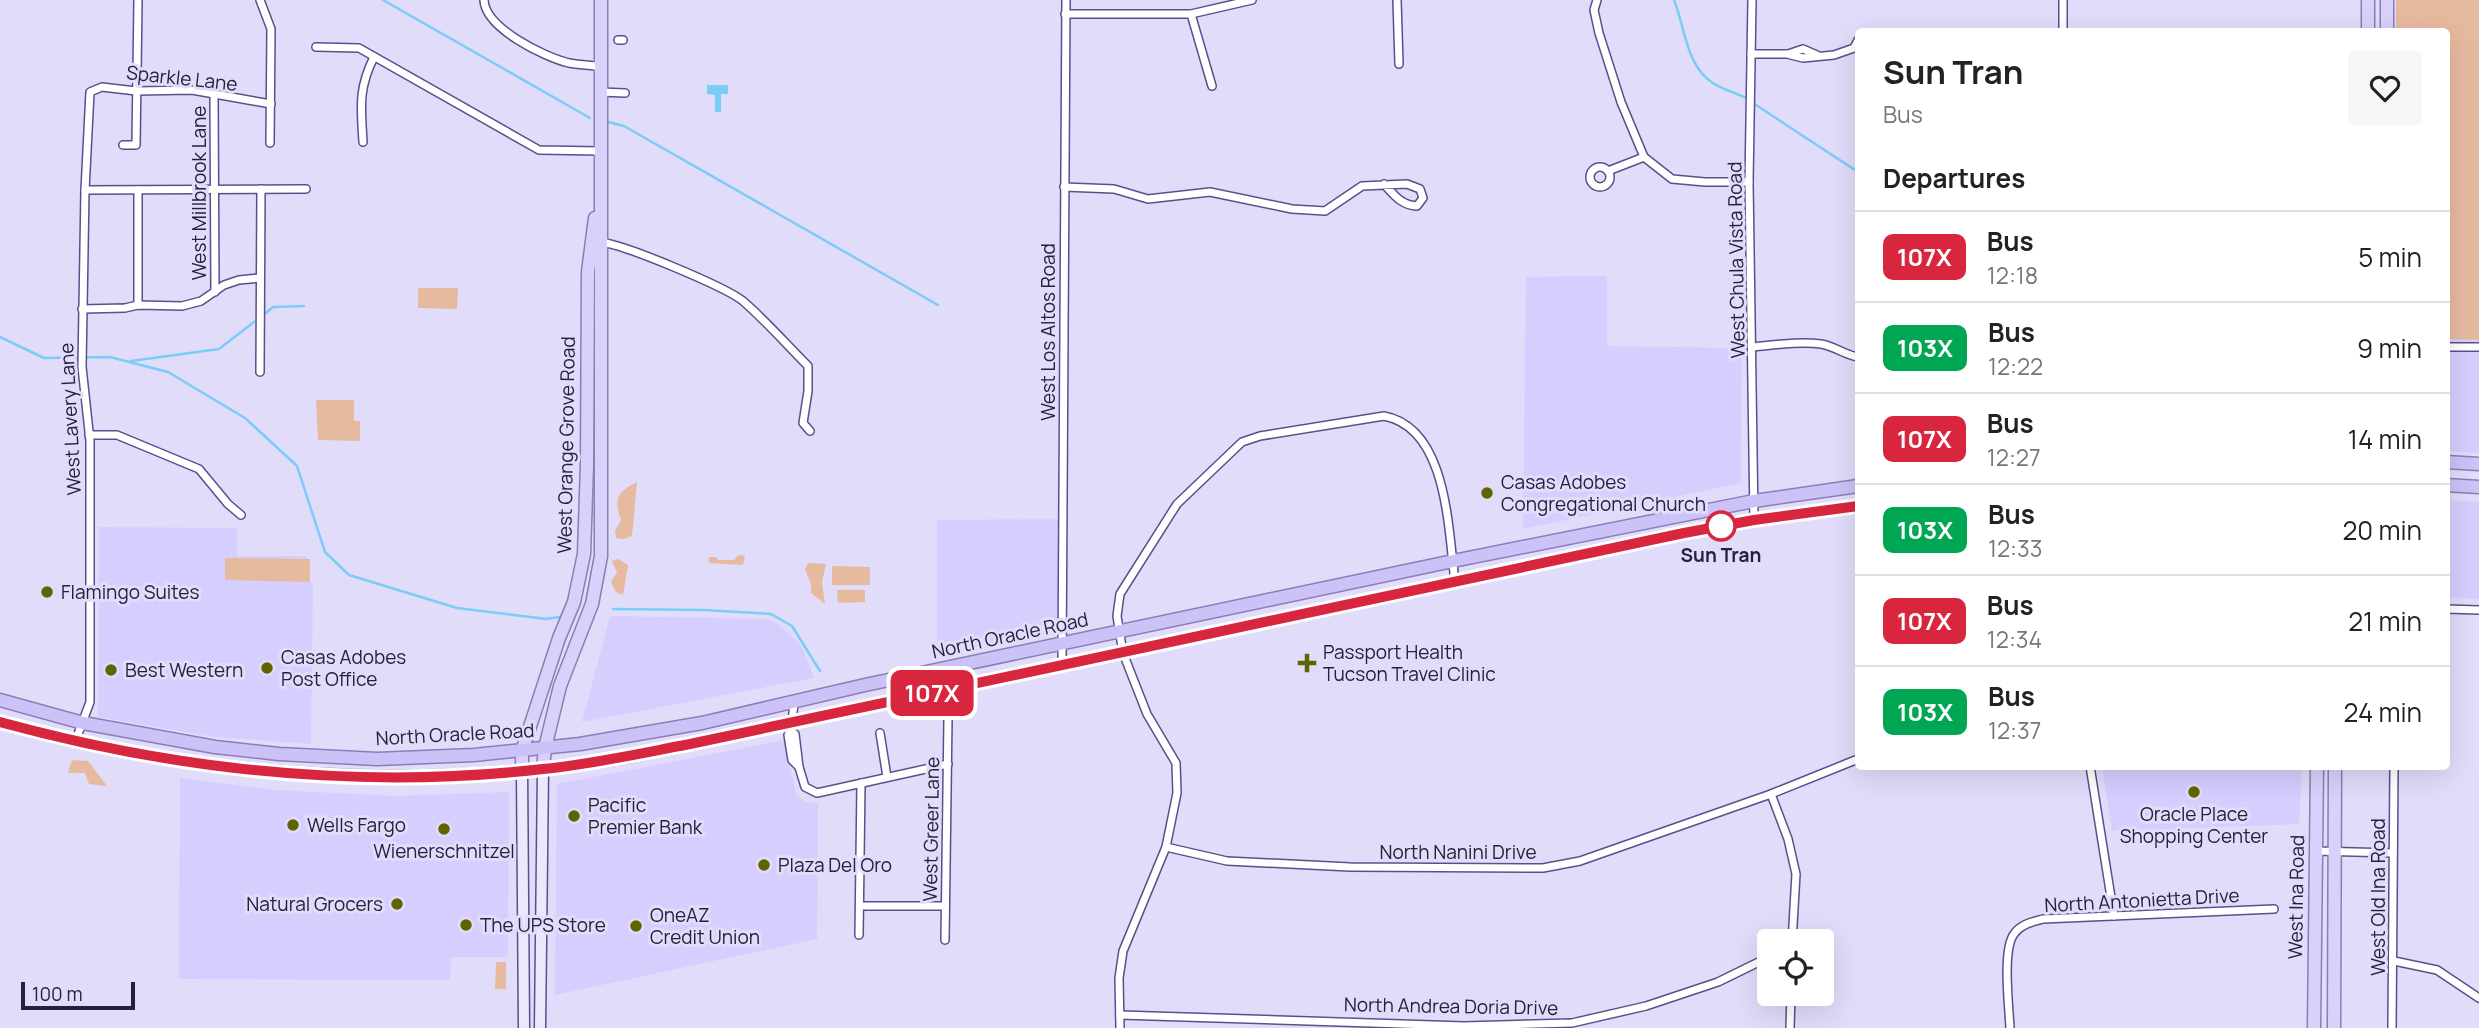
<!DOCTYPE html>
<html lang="en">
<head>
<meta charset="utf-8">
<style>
	body { margin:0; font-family:Manrope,sans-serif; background:#f6f6f6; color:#222; height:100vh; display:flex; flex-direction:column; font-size:26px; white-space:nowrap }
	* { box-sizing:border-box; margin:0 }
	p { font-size:23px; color:#767676 }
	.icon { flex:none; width:38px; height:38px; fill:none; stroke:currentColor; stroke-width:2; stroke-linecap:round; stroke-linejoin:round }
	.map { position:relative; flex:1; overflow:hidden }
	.drawer { position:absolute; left:1855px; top:28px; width:595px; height:742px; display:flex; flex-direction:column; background:#fff; border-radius:7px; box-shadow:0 7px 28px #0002 }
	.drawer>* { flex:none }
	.badge { padding:0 14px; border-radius:10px; font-size:24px; line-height:46px }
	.fabs { position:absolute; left:1757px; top:929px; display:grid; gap:14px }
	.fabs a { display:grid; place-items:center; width:77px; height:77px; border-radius:7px; background:#fff; box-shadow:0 7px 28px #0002; font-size:35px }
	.scale { position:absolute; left:21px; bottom:18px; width:114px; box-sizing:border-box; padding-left:7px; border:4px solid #26203b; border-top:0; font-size:19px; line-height:24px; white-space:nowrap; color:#26203b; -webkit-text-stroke:5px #e1dcfa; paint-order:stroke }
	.map>.badge { position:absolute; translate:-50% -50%; box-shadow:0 0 0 4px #fff }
	h2 { padding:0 28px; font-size:26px; line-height:63px }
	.round { display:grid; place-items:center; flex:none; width:74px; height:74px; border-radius:7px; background:#f6f6f6 }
	.overview { display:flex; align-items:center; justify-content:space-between; height:119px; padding:0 28px }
	h1 { font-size:33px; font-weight:700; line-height:52px }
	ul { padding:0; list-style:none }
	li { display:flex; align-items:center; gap:21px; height:91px; padding:0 28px; border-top:2px solid #e0e0e0 }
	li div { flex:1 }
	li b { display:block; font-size:26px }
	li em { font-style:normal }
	li .badge { min-width:77px; font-weight:700; text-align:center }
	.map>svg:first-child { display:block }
</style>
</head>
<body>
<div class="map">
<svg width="2479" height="1028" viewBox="0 0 2479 1028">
	<rect width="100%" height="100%" fill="#e1dcfa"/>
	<!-- built -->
	<g fill="#d6cefe">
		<polygon points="1607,276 1607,346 1742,348 1741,483 1523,529 1526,277"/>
		<polygon points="2446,339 2479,340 2479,453 2447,451"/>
		<polygon points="2447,500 2479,502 2479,599 2447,597"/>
		<polygon points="1066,519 1066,627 937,653 937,520"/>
		<polygon points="99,527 237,528 237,556 306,556 306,559 310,559 310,583 313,583 311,744 214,737 98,717"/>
		<polygon points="610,616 766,619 777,623 795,639 803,649 814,678 582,722"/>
		<polygon points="785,740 796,794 806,802 818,803 817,939 555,995 557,784"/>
		<polygon points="2102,767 2302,767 2299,824 2112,831"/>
		<polygon points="180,778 274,790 396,796 509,792 508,957 451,957 450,980 179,979"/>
	</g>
	<!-- green -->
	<g fill="#e6ba9f">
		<polygon points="2396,0 2479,0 2479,340 2447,339 2446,32 2396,31"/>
		<polygon points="418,288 458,288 457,309 418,308"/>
		<polygon points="316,400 354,400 354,421 360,421 360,441 318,440"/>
		<path d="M637 482 632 536 624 539 616 538 615 531 621 520C614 500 616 492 637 482Z"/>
		<polygon points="739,555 745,556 743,565 709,563 709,557 716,557 718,560 734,560"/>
		<polygon points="225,558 310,559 310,582 225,580"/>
		<polygon points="618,559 628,565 623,595 616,592 611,582 617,572 612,561"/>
		<polygon points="808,563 826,564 822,582 825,604 811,593 811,584 805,569"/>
		<polygon points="832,566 870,567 870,585 832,585"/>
		<polygon points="837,590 865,590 865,602 838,603"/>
		<polygon points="72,760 88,761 107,786 89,784 85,773 68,773"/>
		<polygon points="496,962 506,962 506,989 495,989"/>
	</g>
	<!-- water -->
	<polygon fill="#7bccf6" points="728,85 728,94 721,94 721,112 715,112 715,95 707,94 707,85"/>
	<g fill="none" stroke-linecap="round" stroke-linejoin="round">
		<!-- stream -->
		<g stroke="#7bccf6" stroke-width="2.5">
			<polyline points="383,0 590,118"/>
			<path d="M1674 0C1685 27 1686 66 1713 83 1723 90 1737 93 1748 99"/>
			<polyline points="1753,103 1858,172"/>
			<polyline points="608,122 624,126 938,305"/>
			<polyline points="266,313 273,307 304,306"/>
			<polyline points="0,337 44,358 110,357 168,372 245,418 297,466 325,552 349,575 457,608 546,619 559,617"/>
			<polyline points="131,361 219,349 254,322"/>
			<polyline points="613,609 704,610 771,614 792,626 820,671"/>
		</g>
		<!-- minor casing -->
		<g stroke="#5c4e8d" stroke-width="10">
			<g id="minor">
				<polyline points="260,0 271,29 270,143"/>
				<path d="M484 0C485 28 544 57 569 63 579 65 591 65 602 67"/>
				<polyline points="1397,0 1399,64"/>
				<polyline points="1597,0 1594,10 1599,33 1621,102 1644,157 1672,179 1705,182 1749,182"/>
				<polyline points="1752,0 1749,182 1754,520"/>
				<polyline points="1065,14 1191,14 1252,0"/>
				<polyline points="1191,14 1212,86"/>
				<polyline points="2063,32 2063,0"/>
				<polyline points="618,40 623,40"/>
				<polyline points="316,47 359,48 539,150 601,151"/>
				<polyline points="1751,54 1787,54 1803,58 1834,55 1854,48 1858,40"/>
				<polyline points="1788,54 1803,49 1817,55"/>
				<polyline points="601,92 625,93"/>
				<polyline points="214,94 215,292"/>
				<path d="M363 142C361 107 358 89 374 57"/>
				<polyline points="123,145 136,145 138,0"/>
				<circle cx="1600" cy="177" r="10"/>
				<polyline points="1608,171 1644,157"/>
				<path d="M1064 187 1114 189 1148 199 1210 192 1292 209 1325 211 1362 186 1407 184 1420 189 1423 198 1417 206C1401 205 1394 195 1384 184"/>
				<polyline points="85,190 306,189"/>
				<path d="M598 242C620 242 725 287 743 301 766 321 787 345 808 366V391L803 423 810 431"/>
				<polyline points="138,305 138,190"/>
				<polyline points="82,309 125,308 138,305 182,306 201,301 224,285 239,280 260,278"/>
				<path d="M1753 347C1775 345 1799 341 1821 344 1834 346 1845 355 1858 357"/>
				<polyline points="2446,347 2479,347"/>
				<polyline points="260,372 261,189"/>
				<polyline points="89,435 117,435 199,469 228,504 241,515"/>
				<polyline points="2446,609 2479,610"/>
				<polyline points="1062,665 1066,0"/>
				<polyline points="791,732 795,734 799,767 792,760 788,735 791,732 794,703"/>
				<polyline points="880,733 887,777"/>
				<polyline points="75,742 90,702 90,441 82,367 85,190 90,92 102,87 136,91 192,90 271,104"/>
				<polyline points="2090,766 2114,916"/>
				<polyline points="799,767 805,787 817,793 948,764"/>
				<polyline points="1771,794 1788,839 1796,874 1792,942"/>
				<polyline points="1166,847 1227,861 1350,867 1543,868 1580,861 1771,794 1858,759"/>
				<polyline points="2315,851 2393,853"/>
				<polyline points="860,906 945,906"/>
				<polyline points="859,935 861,783"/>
				<polyline points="945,940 948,718"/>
				<polyline points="2394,961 2437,970 2479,998"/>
				<polyline points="1120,1015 1464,1026 1572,1023 1646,1006 1718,982 1769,957"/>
				<path d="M1120 1028 1119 978 1123 951 1166 847 1177 793 1176 763 1147 714 1123 653 1117 616 1120 594 1177 504 1242 442 1260 436 1384 416C1448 428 1448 530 1455 581"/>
				<polyline points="1790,1028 1791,994"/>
				<path d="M2010 1028C2009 1006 2002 950 2014 934 2021 924 2032 922 2043 919L2274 909"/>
				<polyline points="2392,1028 2394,766"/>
			</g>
		</g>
		<!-- secondary casing -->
		<g stroke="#5c4e8d" stroke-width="13">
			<g id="secondary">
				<polyline points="522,771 524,1028"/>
				<polyline points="540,1028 543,769"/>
			</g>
		</g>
		<!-- primary casing -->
		<g stroke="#897fb5" stroke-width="15">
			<g id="primary">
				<polyline points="2368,32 2368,0"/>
				<polyline points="2387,32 2387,0"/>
				<polyline points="543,769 545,748 560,686 592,604 601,556 601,0"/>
				<polyline points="522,771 522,751 559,638 574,602 584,554 587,465 588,272 595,218"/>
				<polyline points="2314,1028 2317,766"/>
				<polyline points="2334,1028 2335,766"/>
			</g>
		</g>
		<!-- trunk casing -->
		<g stroke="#897fb5" stroke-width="15">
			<g id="trunk">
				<polyline points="2446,462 2479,464"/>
				<polyline points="2446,485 2479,487"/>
				<polyline points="0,700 83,723 215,747 279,754 377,759 474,755 580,744 702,723 865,685 1453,561 1754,501 1858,486"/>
				<path d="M0 722C208 780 429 794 642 754L1684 533 1754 520 1858 506"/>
			</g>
		</g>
		<!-- minor -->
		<use href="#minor" stroke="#fff" stroke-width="7"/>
		<!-- secondary -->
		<use href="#secondary" stroke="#ece8fc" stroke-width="10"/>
		<!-- primary -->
		<use href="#primary" stroke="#d9d1fa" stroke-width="12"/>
		<!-- trunk -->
		<use href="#trunk" stroke="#ccc2f8" stroke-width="12"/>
	</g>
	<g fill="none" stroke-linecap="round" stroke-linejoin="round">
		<!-- line casing -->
		<g stroke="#fff" stroke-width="16">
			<path id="line" d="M0 722C176 770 361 790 543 769 593 764 642 753 690 744L1684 533 1754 520 1858 506"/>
		</g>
		<!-- line -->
		<use href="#line" stroke="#d7263d" stroke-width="10"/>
	</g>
	<!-- markers -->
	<g fill="#606400" stroke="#e1dcfa" stroke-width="2.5">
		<circle cx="1487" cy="493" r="7"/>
		<circle cx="47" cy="592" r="7"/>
		<path d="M1303.5 652.5h7v7h7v7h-7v7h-7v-7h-7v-7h7z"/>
		<circle cx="267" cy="668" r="7"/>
		<circle cx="111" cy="670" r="7"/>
		<circle cx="2194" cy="792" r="7"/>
		<circle cx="574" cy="816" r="7"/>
		<circle cx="293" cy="825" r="7"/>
		<circle cx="444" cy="829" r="7"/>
		<circle cx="764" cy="865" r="7"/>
		<circle cx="397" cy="904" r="7"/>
		<circle cx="466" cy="925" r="7"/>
		<circle cx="636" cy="926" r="7"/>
	</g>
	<circle fill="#fff" stroke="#d7263d" stroke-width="3.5" cx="1721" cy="526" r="14"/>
	<g text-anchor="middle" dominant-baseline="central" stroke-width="6" stroke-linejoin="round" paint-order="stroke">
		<!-- street labels -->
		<g font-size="19" fill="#26203b" stroke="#e1dcfa">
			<text transform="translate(182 78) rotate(6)">Sparkle Lane</text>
			<text transform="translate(199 193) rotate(-90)">West Millbrook Lane</text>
			<text transform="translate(1736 260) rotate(-91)">West Chula Vista Road</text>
			<text transform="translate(1048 332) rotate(-90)">West Los Altos Road</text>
			<text transform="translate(70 419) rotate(-93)">West Lavery Lane</text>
			<text transform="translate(566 445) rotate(-89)">West Orange Grove Road</text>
			<text transform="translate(1010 635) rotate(-12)">North Oracle Road</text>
			<text transform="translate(455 734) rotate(-3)">North Oracle Road</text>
			<text transform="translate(931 829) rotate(-89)">West Greer Lane</text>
			<text x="1458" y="852">North Nanini Drive</text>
			<text transform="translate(2296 897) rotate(-89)">West Ina Road</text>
			<text transform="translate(2378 897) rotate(-90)">West Old Ina Road</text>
			<text transform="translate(2142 900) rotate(-3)">North Antonietta Drive</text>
			<text transform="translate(1451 1006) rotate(1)">North Andrea Doria Drive</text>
		</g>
		<!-- poi labels -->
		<g font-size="19" fill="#26203b" stroke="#e1dcfa" text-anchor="start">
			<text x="1501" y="482">Casas Adobes<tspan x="1501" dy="22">Congregational Church</tspan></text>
			<text x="61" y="592">Flamingo Suites</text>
			<text x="1323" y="652">Passport Health<tspan x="1323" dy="22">Tucson Travel Clinic</tspan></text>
			<text x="281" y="657">Casas Adobes<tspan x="281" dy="22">Post Office</tspan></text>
			<text x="125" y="670">Best Western</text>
			<text x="588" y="805">Pacific<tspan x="588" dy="22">Premier Bank</tspan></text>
			<text x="2194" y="814" text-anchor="middle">Oracle Place<tspan x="2194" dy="22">Shopping Center</tspan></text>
			<text x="307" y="825">Wells Fargo</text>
			<text x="444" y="851" text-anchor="middle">Wienerschnitzel</text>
			<text x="778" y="865">Plaza Del Oro</text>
			<text x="383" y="904" text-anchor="end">Natural Grocers</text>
			<text x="650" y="915">OneAZ<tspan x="650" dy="22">Credit Union</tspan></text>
			<text x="480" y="925">The UPS Store</text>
		</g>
		<!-- stop labels -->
		<g font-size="19" font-weight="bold" fill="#26203b" stroke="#e1dcfa">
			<text x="1721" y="555">Sun Tran</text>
		</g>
	</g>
</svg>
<div class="fabs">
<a><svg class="icon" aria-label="locate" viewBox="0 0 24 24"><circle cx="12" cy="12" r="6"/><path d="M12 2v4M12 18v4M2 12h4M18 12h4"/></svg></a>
</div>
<div class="scale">100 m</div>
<b class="badge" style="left:932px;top:693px;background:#d7263d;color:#fff">107X</b>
<section class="drawer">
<div class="overview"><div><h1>Sun Tran</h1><p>Bus</p></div><a class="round"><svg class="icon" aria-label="heart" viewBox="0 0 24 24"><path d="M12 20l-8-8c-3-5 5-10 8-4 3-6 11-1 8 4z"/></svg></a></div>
<h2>Departures</h2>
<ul>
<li><span class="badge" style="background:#d7263d;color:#fff">107X</span><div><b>Bus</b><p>12:18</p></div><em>5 min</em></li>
<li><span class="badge" style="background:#00a651;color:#fff">103X</span><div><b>Bus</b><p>12:22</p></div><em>9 min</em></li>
<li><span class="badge" style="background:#d7263d;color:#fff">107X</span><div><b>Bus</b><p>12:27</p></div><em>14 min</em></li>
<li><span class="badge" style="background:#00a651;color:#fff">103X</span><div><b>Bus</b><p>12:33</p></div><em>20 min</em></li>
<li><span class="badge" style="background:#d7263d;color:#fff">107X</span><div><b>Bus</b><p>12:34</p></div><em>21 min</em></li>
<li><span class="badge" style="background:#00a651;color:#fff">103X</span><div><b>Bus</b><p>12:37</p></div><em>24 min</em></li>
</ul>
</section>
</div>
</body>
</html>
